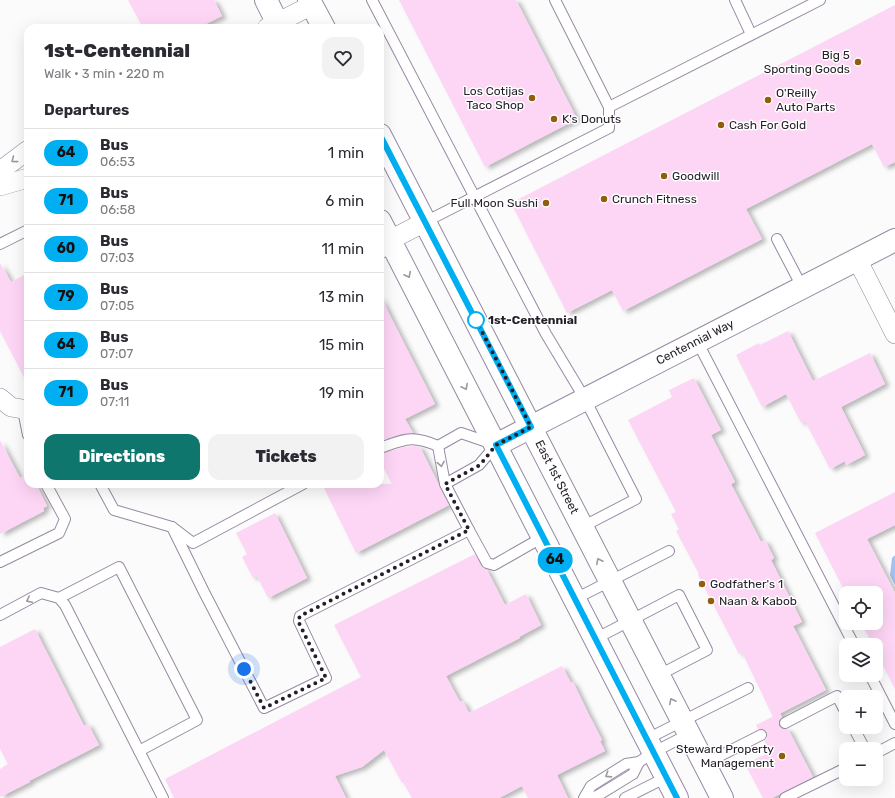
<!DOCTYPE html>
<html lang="en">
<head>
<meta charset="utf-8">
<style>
	body { margin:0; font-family:Rubik,sans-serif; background:#f2f2f3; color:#2b2b33; height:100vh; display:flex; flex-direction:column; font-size:15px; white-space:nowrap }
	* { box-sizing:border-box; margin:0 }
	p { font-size:13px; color:#7c7c81 }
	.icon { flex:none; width:22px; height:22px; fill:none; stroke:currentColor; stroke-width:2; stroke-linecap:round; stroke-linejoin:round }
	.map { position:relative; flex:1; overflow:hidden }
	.panel { position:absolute; left:24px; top:24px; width:360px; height:464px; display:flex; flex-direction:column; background:#fff; border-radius:12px; box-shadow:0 4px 16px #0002 }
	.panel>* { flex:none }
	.badge { padding:0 8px; border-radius:13px; font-size:14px; line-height:26px }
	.tools { position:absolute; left:839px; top:586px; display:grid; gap:8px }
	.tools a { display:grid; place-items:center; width:44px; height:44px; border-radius:8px; background:#fff; box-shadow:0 4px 16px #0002; font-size:20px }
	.you { position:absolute; width:20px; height:20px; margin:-10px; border:3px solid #fff; border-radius:50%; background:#1a73e8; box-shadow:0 0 0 6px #1a73e833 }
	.map>.badge { position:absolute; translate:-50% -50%; box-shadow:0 0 0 2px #fff }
	h2 { padding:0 20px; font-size:15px; line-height:36px }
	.round { display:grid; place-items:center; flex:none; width:42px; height:42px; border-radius:12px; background:#f2f2f3 }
	.headline { display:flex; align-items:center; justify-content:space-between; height:68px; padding:0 20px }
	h1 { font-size:19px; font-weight:800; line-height:30px }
	.button { display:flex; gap:8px; margin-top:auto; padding:8px 20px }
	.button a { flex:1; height:46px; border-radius:12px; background:#0f766e; color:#fff; font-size:16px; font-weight:800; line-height:46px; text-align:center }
	.button a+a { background:#f2f2f3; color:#2b2b33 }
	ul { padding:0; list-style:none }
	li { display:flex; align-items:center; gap:12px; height:48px; padding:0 20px; border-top:1px solid #e1e1e2 }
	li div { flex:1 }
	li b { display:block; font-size:15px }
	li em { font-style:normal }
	li .badge { min-width:44px; font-weight:700; text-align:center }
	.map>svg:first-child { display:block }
</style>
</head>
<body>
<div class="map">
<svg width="895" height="798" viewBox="0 0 895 798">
	<defs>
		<filter id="shadow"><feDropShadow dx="4.5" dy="2.5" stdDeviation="2" flood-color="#0004"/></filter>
	</defs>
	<rect width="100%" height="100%" fill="#fbfbfb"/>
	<!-- water -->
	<polygon fill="#a2c1f3" points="894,556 895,556 895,585 890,575 892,558"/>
	<!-- building -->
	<g fill="#fdd6f5" filter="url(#shadow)">
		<polygon points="128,0 214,0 222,16 198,28 143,28"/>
		<polygon points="399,0 516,0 577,119 485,167"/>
		<polygon points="895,5 895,162 884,167 872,144 746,209 762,239 623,311 612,290 567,313 511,203"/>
		<polygon points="0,263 11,282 28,273 28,385 0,331"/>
		<polygon points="380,296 435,404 405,419 413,433 401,434 380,441"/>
		<polygon points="788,331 813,381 870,353 885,384 841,407 865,455 846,465 845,461 830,469 805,421 801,423 786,394 762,407 736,355 759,343 760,345"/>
		<polygon points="694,378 721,430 711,435 735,482 731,484 761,542 765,540 774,558 771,560 802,622 793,626 826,690 773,717 742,652 739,654 698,575 699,574 676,531 679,529 671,514 676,512 628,420 672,397 669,390"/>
		<polygon points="0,440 20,478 27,475 28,484 36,484 47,506 43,508 44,511 0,534"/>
		<polygon points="415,446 420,447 449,505 356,553 324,488 333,484 392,484 380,461 380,454 404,447"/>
		<polygon points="895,492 895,525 867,539 895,593 895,689 876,652 876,645 873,645 861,623 876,623 876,593 846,594 815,533"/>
		<polygon points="275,513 307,578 268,598 257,576 253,578 242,557 247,554 236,533"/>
		<polygon points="475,554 481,566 487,570 505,605 526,594 541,625 519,637 520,638 446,676 460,702 463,701 469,713 562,666 571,683 573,682 588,713 602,740 600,741 605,751 557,775 568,798 528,798 522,786 499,798 412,798 403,782 402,783 384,750 362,767 335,776 346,798 174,798 165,779 361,677 334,625"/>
		<polygon points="35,629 84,726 88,724 99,745 29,781 30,782 0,797 0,769 8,764 0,749 0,647"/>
		<polygon points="780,713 782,717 779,720 779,726 782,729 788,729 813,777 772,798 763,798 745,764 766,754 764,749 768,747 764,741 767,738 767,732 764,729 758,729 756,725"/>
	</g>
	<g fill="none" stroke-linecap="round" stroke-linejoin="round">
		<!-- service casing -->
		<g stroke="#9789a3" stroke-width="12">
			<g id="service">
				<polyline points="372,0 546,334 585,399 636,499 582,527"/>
				<polyline points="555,0 609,107"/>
				<polyline points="735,0 751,34"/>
				<polyline points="425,222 609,128 609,107 820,0"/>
				<polyline points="777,239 802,287"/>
				<polyline points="0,244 28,230"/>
				<polyline points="697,341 854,645"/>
				<polyline points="23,410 28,435"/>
				<path d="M380 448C406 439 412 435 438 446"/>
				<polyline points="100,484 114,510 172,527 193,543 303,484"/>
				<polyline points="172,527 204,592 264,708 326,678 299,621 300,616 469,530 445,484 438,446 461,433 496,445 479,465 445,484"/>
				<polyline points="469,530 487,563 494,565 543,537"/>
				<polyline points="0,562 59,533 65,519 46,484"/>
				<polyline points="59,598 119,567 197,720 139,751"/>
				<polyline points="575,599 669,551"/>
				<polyline points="0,615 41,593 59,598 65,605 163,798"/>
				<polyline points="595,639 679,595 707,650 659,675"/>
				<polyline points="870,675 895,724"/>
				<polyline points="785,723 837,696 846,713"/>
				<polyline points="853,727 865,749"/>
				<polyline points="647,739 748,688"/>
				<polyline points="876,753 895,743"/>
				<polyline points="704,764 761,735"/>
				<polyline points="584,798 591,786 626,764 639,762 654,752 689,734"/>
				<polyline points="592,798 597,796 633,774 639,762"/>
				<polyline points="625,798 667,777"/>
				<polyline points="785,798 846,768"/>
			</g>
		</g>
		<!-- minor casing -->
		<g stroke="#9789a3" stroke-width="20">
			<g id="minor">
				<polyline points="267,28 312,5"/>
				<polyline points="0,171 28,150"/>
				<polyline points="0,186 28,178"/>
				<polyline points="380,249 390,240 425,222"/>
				<polyline points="857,259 895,334"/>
				<polyline points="0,398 11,407 28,410"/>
			</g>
		</g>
		<!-- tertiary casing -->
		<g stroke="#9789a3" stroke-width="24">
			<polyline id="tertiary" points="496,445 895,240"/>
		</g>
		<!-- secondary casing -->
		<g stroke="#9789a3" stroke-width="24">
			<g id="secondary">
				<polyline points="266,0 280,28"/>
				<polyline points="309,0 324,28"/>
				<polyline points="380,135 722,798"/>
				<polyline points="380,221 677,798"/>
			</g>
		</g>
		<!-- service -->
		<use href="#service" stroke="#fff" stroke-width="10"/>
		<!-- minor -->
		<use href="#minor" stroke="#fff" stroke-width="19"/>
		<!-- tertiary -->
		<use href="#tertiary" stroke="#fff" stroke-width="22"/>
		<!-- secondary -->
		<use href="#secondary" stroke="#fff" stroke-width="22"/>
	</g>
	<!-- one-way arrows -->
	<defs><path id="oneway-chevron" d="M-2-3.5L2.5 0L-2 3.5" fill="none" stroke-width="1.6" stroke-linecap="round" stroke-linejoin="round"/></defs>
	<g stroke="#9c9a9f">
		<use href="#oneway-chevron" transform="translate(14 160) rotate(143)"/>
		<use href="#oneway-chevron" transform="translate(408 275) rotate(63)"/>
		<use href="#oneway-chevron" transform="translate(465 387) rotate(63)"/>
		<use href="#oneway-chevron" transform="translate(441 464) rotate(80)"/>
		<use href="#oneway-chevron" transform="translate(599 561) rotate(-117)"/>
		<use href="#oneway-chevron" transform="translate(29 600) rotate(153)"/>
		<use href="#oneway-chevron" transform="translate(672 701) rotate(-117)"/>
		<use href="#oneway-chevron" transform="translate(608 775) rotate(147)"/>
	</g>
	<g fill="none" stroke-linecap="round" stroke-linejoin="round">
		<!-- line casing -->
		<g stroke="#fff" stroke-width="9">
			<polyline id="line" points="380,135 531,427 496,445 677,798"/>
		</g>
		<!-- line -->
		<use href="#line" stroke="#00aff2" stroke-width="6"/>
		<!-- walk -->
		<polyline stroke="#241e29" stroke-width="4" stroke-dasharray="0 7.2" points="244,669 264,708 326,678 298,621 300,616 469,530 445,484 480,465 496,445 531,427 476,320"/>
	</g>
	<!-- markers -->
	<g fill="#915e0f" stroke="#fff" stroke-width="1.5">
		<circle cx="858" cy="62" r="4"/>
		<circle cx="532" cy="98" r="4"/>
		<circle cx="768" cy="100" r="4"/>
		<circle cx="554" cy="119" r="4"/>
		<circle cx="721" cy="125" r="4"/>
		<circle cx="664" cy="176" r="4"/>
		<circle cx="604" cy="199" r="4"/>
		<circle cx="546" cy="203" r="4"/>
		<circle cx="702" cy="584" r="4"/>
		<circle cx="711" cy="601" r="4"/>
		<circle cx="782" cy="756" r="4"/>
	</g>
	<circle fill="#fff" stroke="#00aff2" stroke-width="2" cx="476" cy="320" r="8"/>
	<g text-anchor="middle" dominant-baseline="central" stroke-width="3" stroke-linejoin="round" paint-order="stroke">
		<!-- poi labels -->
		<g font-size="12" fill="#241e29" stroke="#fff" text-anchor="start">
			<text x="850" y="55" text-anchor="end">Big 5<tspan x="850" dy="14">Sporting Goods</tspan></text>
			<text x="524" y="91" text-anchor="end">Los Cotijas<tspan x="524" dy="14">Taco Shop</tspan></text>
			<text x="776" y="93">O'Reilly<tspan x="776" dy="14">Auto Parts</tspan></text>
			<text x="562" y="119">K's Donuts</text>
			<text x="729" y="125">Cash For Gold</text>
			<text x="672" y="176">Goodwill</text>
			<text x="612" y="199">Crunch Fitness</text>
			<text x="538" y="203" text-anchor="end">Full Moon Sushi</text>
			<text x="710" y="584">Godfather's 1</text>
			<text x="719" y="601">Naan &amp; Kabob</text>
			<text x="774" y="749" text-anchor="end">Steward Property<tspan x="774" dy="14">Management</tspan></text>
		</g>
		<!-- stop labels -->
		<g font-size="12" font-weight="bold" fill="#241e29" stroke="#fff" text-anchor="start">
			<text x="488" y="320">1st-Centennial</text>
		</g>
		<!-- street labels -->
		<g font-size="12" fill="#241e29" stroke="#fff">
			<text transform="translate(695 342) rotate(-27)">Centennial Way</text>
			<text transform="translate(557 477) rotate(63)">East 1st Street</text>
		</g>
	</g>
</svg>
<div class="tools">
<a><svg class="icon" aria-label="locate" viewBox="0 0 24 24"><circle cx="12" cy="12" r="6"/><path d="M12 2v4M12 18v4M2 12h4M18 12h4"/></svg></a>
<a><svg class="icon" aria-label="layers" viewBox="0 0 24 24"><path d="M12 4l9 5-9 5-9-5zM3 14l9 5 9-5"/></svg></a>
<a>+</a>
<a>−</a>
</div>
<div class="you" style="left:244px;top:669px"></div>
<b class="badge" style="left:555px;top:560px;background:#00aff2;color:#111">64</b>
<section class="panel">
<div class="headline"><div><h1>1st-Centennial</h1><p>Walk · 3 min · 220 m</p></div><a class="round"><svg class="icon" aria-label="heart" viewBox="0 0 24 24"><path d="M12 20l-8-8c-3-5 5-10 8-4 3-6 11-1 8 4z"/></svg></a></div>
<h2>Departures</h2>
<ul>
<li><span class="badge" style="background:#00aff2;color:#111">64</span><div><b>Bus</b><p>06:53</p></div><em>1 min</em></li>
<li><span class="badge" style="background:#00aff2;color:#111">71</span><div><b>Bus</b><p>06:58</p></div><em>6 min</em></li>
<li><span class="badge" style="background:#00aff2;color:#111">60</span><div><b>Bus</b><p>07:03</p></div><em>11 min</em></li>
<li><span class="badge" style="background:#00aff2;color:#111">79</span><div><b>Bus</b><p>07:05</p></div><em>13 min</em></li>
<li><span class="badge" style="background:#00aff2;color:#111">64</span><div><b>Bus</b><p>07:07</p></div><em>15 min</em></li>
<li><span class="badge" style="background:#00aff2;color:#111">71</span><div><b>Bus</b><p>07:11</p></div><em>19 min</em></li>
</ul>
<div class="button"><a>Directions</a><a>Tickets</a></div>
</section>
</div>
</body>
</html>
